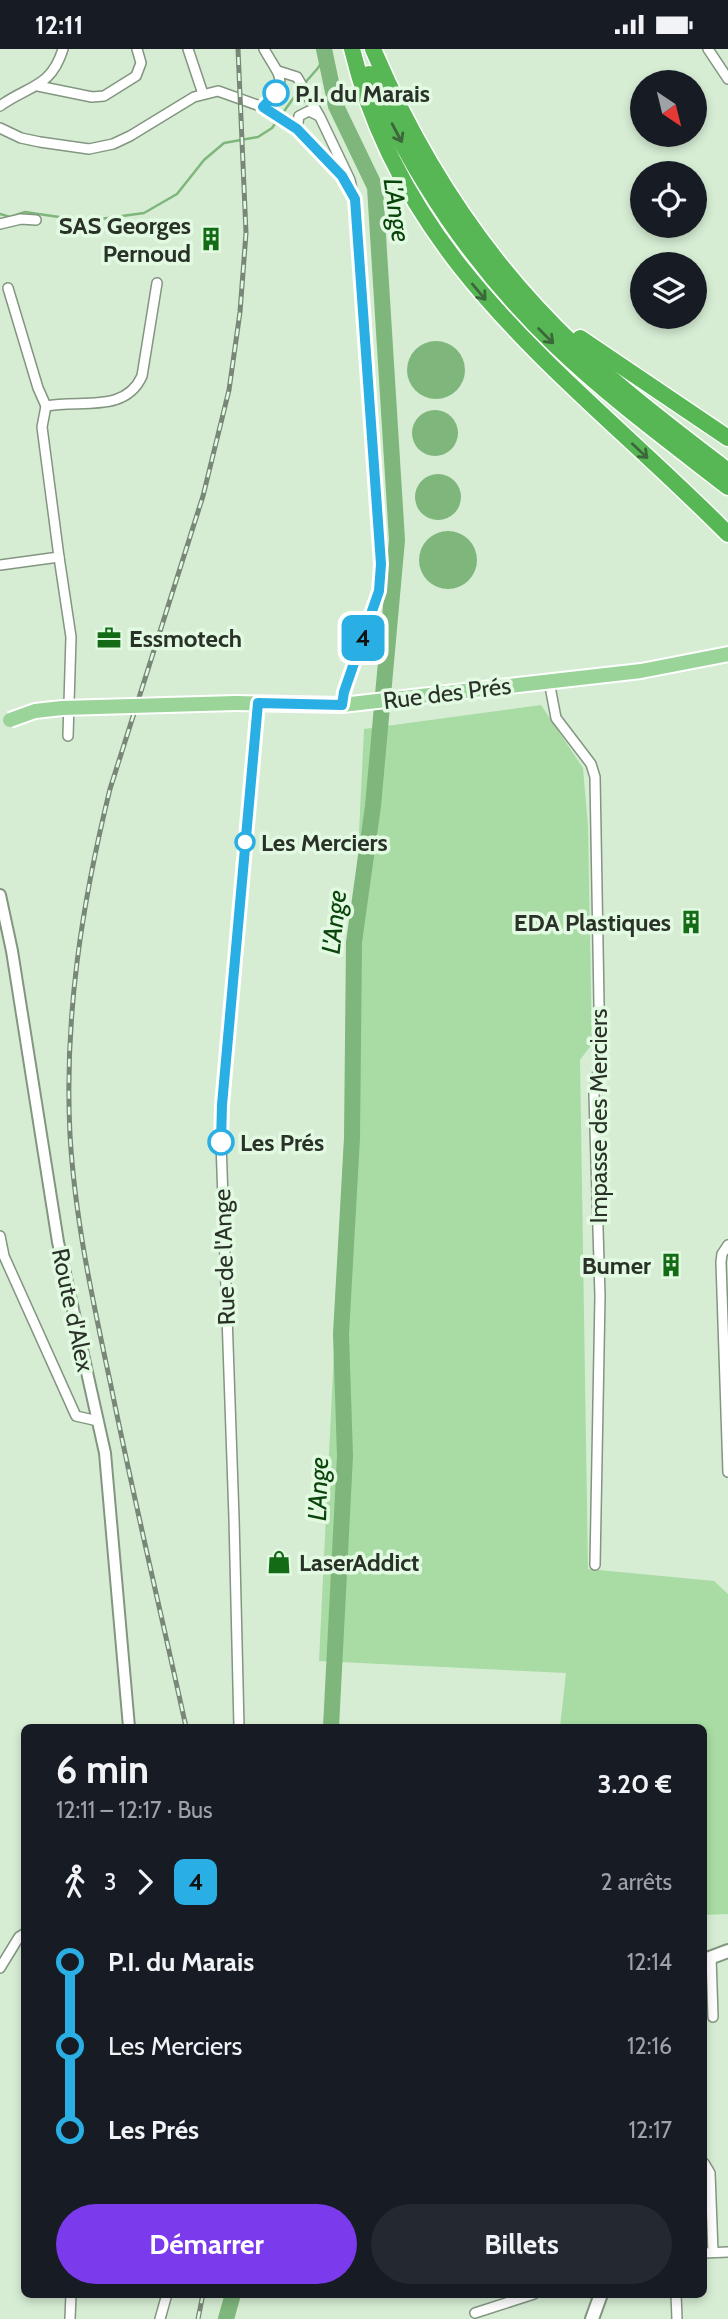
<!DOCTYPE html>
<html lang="fr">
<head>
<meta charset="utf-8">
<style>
	body { margin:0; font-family:Cabin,sans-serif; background:#242831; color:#f1f3f6; height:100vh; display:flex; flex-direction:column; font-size:26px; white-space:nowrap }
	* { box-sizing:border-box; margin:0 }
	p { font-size:23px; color:#9ea1a6 }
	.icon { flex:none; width:38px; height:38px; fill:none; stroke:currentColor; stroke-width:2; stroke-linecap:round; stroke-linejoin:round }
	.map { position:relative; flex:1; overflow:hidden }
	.drawer { position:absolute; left:21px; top:1675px; width:686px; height:574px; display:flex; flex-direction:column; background:#171b24; border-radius:10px; box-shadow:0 4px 10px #0003 }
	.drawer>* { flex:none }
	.badge { padding:0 14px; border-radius:10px; font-size:24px; line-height:46px }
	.needle { width:46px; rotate:145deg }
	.buttons { position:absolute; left:630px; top:21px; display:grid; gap:14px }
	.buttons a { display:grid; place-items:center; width:77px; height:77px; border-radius:50%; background:#171b24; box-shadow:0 4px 10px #0003; font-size:35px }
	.map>.badge { position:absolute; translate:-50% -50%; box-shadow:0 0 0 4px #fff }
	.legs { display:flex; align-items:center; gap:10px; height:77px; padding:0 35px; font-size:23px }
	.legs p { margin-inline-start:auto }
	.overview { display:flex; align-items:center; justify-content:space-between; height:119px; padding:0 35px }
	h1 { font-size:38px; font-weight:700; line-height:52px }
	.action { display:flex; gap:14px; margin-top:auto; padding:14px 35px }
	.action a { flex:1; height:80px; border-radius:42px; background:#7c3aed; color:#fff; font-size:28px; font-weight:700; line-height:80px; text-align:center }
	.action a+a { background:#242831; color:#f1f3f6 }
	ul { padding:0 35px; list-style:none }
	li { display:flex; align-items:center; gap:24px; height:84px; font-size:26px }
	li i { display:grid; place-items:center; width:10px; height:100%; margin:0 9px; background:currentColor }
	li i::after { content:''; width:18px; height:18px; margin:-9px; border:5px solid; border-radius:50%; background:#171b24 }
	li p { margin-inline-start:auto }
	li:first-child i { background:linear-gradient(#0000 50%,currentColor 0) }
	li:last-child i { background:linear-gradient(currentColor 50%,#0000 0) }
	.status { display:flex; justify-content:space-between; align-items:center; height:49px; padding:0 35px; background:#171b24; direction:ltr }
	.status svg { height:19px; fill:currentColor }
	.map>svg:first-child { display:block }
</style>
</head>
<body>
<div class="status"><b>12:11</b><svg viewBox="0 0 49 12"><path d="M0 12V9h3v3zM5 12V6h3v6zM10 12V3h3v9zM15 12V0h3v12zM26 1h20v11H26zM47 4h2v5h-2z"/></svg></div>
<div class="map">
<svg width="728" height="2270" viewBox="0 0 728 2270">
	<rect width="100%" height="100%" fill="#d6edd4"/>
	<!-- green -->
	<polygon fill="#a8dca4" points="541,656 583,719 588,777 592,995 580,1011 588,1520 714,1532 728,1545 728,1865 704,1866 704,1678 560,1678 566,1624 319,1612 364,680"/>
	<!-- water -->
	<g fill="#7eb67b">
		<circle cx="436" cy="321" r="29"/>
		<circle cx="435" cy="384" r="23"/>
		<circle cx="438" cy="448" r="23"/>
		<circle cx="448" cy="511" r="29"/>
	</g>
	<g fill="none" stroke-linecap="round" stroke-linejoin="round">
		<!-- stream -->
		<g stroke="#7eb67b" stroke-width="2.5">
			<polyline points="304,35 318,19 326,5"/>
			<polyline points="0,165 10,168 25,163 86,172 144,164 177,145 204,111 224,94 258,88 272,79 300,40"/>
		</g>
		<!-- river -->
		<g stroke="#7eb67b" stroke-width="16">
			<polyline points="324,0 336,57 375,138 397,491 373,757 354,893 352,1089 341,1285 345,1407 331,1678"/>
			<polyline points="226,2270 233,2245"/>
		</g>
		<!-- minor casing -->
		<g stroke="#829680" stroke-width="12">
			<g id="minor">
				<polyline points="188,0 203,45"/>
				<polyline points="708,0 728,30"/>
				<polyline points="278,22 297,28 320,68 350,131 358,169 381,515 378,542 344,643 342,656"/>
				<polyline points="38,37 92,48 104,47 136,27 141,14 137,0"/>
				<path d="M0 57C29 36 51 39 63 0"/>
				<path d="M263 58C289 30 281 30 264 0"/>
				<polyline points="0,79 21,89 40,93 89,100 113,95 130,87 194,48 218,42 263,58 288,72 342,127 346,134"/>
				<polyline points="297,80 299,67 309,62 319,67"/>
				<polyline points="0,175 21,170 36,171"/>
				<polyline points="8,239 38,339 46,357"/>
				<polyline points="59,508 71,588 68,687"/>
				<path d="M0 516 59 508 42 378 46 357C80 350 125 365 142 327L157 234"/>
				<polyline points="549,632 556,669 591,715 595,728 600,1011 594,1045 600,1247 595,1516"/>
				<polyline points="0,1187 4,1207 76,1367 98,1372"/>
				<polyline points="728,1196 722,1205 721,1213 728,1423"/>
				<polyline points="239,1678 234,1469 221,1093 221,1056 258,654"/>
				<polyline points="711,1908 713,1968"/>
				<polyline points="0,1919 19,1888 24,1885"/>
				<polyline points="704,2114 710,2124 713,2203"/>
				<polyline points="704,2204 728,2203"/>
				<polyline points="676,2245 677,2270"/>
				<polyline points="475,2264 534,2245"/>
				<polyline points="70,2270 71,2245"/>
				<polyline points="160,2270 167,2245"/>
			</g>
		</g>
		<!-- tertiary casing -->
		<g stroke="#829680" stroke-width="14">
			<polyline id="tertiary" points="0,846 12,902 58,1193 105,1404 129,1678"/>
		</g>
		<!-- secondary casing -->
		<g stroke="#829680" stroke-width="16">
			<g id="secondary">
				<polyline points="704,1911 728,1902"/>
				<polyline points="592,2270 601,2245"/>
			</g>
		</g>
		<!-- primary casing -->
		<g stroke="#fff" stroke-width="18">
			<polyline id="primary" points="236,654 342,656 641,622 728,605"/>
		</g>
		<!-- motorway casing -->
		<g stroke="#fff" stroke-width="19">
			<g id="motorway">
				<path d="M352 0C405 221 579 334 728 485"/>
				<path d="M373 0C421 113 486 213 575 297 623 342 676 382 728 422"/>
				<path d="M369 25C411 126 476 220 555 296 609 348 669 392 728 438"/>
				<polyline points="580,289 728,389"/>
			</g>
		</g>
		<!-- minor -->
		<use href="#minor" stroke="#fff" stroke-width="9"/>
		<!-- tertiary -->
		<use href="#tertiary" stroke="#fff" stroke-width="10"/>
		<!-- secondary -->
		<use href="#secondary" stroke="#fff" stroke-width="12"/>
		<!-- primary -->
		<use href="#primary" stroke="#9ad498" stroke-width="14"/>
		<!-- motorway -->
		<use href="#motorway" stroke="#57b754" stroke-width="16"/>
		<!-- rail casing -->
		<g stroke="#788777" stroke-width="5">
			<g id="rail">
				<path d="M186 1678C161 1564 134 1451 111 1337 93 1253 75 1171 70 1086 64 968 82 854 110 740L203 447 229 341 240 263 246 184 238 0"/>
				<polyline points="198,2270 203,2245"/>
			</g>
		</g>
		<!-- rail -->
		<use href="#rail" stroke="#e3fae2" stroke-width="2.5" stroke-dasharray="8" stroke-linecap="butt"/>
		<!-- primary-bridge casing -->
		<g stroke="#fff" stroke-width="18" stroke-linecap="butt">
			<polyline id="primary-bridge" points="10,671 35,662 62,659 236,654"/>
		</g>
		<!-- primary-bridge -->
		<use href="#primary-bridge" stroke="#9ad498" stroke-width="14"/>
	</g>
	<!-- one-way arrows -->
	<defs><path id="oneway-shaft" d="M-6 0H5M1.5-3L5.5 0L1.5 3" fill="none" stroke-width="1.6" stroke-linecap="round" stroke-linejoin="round" transform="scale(1.75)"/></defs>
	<g stroke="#3b673a">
		<use href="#oneway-shaft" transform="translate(397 84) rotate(62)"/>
		<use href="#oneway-shaft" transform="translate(479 243) rotate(50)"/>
		<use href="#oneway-shaft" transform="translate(546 287) rotate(45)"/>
		<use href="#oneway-shaft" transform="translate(640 402) rotate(43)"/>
	</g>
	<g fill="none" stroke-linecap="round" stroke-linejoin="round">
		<!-- line-1 casing -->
		<g stroke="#fff" stroke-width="16">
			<polyline id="line-1" points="221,1093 222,1056 258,654 342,656 344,643 379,542 381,515 355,150 342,127 297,80 263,58 276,44"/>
		</g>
		<!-- line-1 -->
		<use href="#line-1" stroke="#2aafe4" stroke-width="10"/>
	</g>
	<!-- icons -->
	<defs>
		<g id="building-bare" transform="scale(1.89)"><path d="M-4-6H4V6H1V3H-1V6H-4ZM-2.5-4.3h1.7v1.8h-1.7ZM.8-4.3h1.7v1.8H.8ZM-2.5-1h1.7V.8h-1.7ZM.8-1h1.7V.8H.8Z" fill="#136c15" stroke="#e3fae2" stroke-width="2.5" paint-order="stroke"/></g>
		<g id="office-bare" transform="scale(1.89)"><path d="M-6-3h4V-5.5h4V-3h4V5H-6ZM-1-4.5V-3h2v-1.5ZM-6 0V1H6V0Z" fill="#136c15" stroke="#e3fae2" stroke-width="2.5" paint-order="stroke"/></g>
		<g id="shop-bare" transform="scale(1.89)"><path d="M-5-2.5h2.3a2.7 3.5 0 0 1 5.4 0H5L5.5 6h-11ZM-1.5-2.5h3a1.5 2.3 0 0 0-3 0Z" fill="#136c15" stroke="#e3fae2" stroke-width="2.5" paint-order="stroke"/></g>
	</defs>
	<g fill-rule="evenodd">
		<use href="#building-bare" x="211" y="190"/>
		<use href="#office-bare" x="109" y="589"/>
		<use href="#building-bare" x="691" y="873"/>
		<use href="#building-bare" x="671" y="1216"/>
		<use href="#shop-bare" x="279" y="1513"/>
	</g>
	<!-- markers -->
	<g fill="#fff" stroke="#2aafe4" stroke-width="3.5">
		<circle cx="276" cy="44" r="12"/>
		<circle cx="245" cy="793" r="9"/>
		<circle cx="221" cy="1093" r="12"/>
	</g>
	<g text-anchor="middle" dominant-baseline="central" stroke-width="7" stroke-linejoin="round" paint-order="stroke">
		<!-- stop labels -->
		<g font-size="24" font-weight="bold" fill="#293128" stroke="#e3fae2" text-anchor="start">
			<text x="295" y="44">P.I. du Marais</text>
			<text x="261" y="793">Les Merciers</text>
			<text x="240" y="1093">Les Prés</text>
		</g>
		<!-- poi labels -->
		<g font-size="24" font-weight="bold" fill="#293128" stroke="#e3fae2" text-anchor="end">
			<text x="191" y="176">SAS Georges<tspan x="191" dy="28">Pernoud</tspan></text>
			<text x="129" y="589" text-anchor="start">Essmotech</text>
			<text x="671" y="873">EDA Plastiques</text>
			<text x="651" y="1216">Bumer</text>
			<text x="299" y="1513" text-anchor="start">LaserAddict</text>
		</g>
		<!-- street labels -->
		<g font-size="24" fill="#293128" stroke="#e3fae2">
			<text transform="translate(447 644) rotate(-7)">Rue des Prés</text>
			<text transform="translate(598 1067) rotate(-90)">Impasse des Merciers</text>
			<text transform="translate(224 1208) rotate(-92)">Rue de l'Ange</text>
			<text transform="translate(73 1261) rotate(78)">Route d'Alex</text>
		</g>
		<!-- water labels -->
		<g font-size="26" font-style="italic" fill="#09450a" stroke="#e3fae2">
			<text transform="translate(397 161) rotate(82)">L'Ange</text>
			<text transform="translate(334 873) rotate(-84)">L'Ange</text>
			<text transform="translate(318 1440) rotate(-88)">L'Ange</text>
		</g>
	</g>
</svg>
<div class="buttons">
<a><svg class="needle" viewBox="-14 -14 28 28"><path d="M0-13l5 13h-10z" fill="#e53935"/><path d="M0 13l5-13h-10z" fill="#9ea1a6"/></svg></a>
<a><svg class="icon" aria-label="locate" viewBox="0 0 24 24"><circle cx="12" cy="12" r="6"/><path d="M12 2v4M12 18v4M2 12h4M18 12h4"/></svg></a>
<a><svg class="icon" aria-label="layers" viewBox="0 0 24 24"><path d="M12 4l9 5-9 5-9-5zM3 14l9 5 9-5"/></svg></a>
</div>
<b class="badge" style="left:363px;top:589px;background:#2aafe4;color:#111">4</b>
<section class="drawer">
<div class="overview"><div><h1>6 min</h1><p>12:11 – 12:17 · Bus</p></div><b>3.20 €</b></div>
<div class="legs"><svg class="icon" aria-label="walk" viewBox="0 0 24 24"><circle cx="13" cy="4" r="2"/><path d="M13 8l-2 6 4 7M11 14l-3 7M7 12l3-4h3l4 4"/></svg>3<svg class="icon" aria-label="forward" viewBox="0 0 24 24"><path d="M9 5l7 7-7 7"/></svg><b class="badge" style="background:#2aafe4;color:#111">4</b><p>2 arrêts</p></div>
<ul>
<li><i style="color:#2aafe4"></i><b>P.I. du Marais</b><p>12:14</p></li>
<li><i style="color:#2aafe4"></i><span>Les Merciers</span><p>12:16</p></li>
<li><i style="color:#2aafe4"></i><b>Les Prés</b><p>12:17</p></li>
</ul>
<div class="action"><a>Démarrer</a><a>Billets</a></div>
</section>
</div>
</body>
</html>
